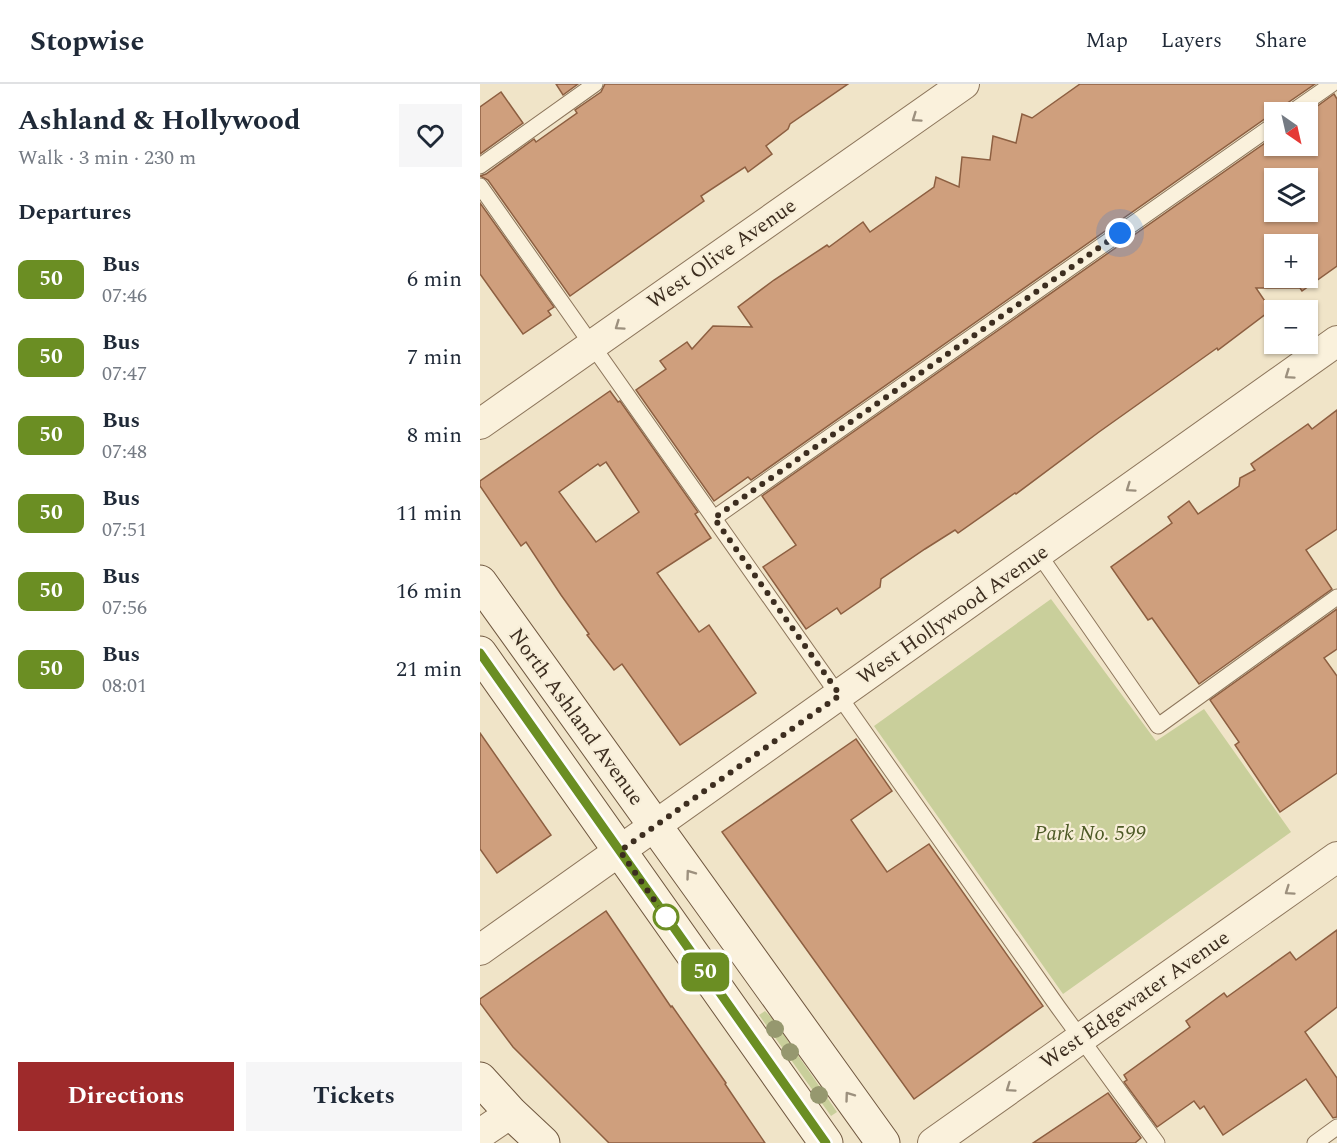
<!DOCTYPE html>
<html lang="en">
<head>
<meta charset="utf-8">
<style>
	body { margin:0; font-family:Spectral,serif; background:#f6f6f7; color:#1f2937; height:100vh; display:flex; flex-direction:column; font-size:22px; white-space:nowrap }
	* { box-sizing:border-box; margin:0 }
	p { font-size:20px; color:#747a83 }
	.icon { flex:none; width:33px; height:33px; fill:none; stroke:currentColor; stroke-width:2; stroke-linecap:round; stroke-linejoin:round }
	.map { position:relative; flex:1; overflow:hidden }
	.side { display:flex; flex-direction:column; background:#fff; width:480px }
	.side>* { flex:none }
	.badge { padding:0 12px; border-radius:9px; font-size:21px; line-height:39px }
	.needle { width:39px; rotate:146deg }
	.tools { position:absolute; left:784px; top:18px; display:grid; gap:12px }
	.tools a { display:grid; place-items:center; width:54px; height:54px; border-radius:0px; background:#fff; box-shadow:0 2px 4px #0004; font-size:30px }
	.you { position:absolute; width:30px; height:30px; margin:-15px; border:4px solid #fff; border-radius:50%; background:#1a73e8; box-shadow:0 0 0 9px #1a73e833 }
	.map>.badge { position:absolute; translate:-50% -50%; box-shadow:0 0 0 3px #fff }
	h2 { padding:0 18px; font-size:22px; line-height:54px }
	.round { display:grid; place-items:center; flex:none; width:63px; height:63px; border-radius:0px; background:#f6f6f7 }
	.overview { display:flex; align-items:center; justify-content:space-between; height:102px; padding:0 18px }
	h1 { font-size:28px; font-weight:700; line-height:45px }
	.cta { display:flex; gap:12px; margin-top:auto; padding:12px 18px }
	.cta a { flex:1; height:69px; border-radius:0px; background:#9e2a2b; color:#fff; font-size:24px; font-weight:700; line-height:69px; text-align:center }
	.cta a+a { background:#f6f6f7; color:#1f2937 }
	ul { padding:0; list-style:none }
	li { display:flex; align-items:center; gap:18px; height:78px; padding:0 18px }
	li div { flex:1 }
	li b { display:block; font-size:22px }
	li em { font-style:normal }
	li .badge { min-width:66px; font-weight:700; text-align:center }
	header { display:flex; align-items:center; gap:36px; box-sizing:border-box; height:84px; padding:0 30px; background:#fff; border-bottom:2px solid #e0e1e3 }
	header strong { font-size:28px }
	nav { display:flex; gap:33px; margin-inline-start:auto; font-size:21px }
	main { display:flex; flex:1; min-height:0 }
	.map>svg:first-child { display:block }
</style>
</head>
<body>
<header>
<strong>Stopwise</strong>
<nav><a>Map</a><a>Layers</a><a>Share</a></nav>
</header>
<main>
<section class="side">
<div class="overview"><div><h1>Ashland &amp; Hollywood</h1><p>Walk · 3 min · 230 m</p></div><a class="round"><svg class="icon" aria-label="heart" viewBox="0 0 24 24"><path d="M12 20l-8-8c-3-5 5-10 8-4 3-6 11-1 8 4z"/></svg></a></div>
<h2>Departures</h2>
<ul>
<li><span class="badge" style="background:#6b8e23;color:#fff">50</span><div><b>Bus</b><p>07:46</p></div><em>6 min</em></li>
<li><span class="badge" style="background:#6b8e23;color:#fff">50</span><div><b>Bus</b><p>07:47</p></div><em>7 min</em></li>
<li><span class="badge" style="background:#6b8e23;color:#fff">50</span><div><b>Bus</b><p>07:48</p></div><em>8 min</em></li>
<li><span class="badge" style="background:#6b8e23;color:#fff">50</span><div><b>Bus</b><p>07:51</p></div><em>11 min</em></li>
<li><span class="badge" style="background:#6b8e23;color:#fff">50</span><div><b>Bus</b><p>07:56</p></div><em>16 min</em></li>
<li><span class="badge" style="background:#6b8e23;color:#fff">50</span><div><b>Bus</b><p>08:01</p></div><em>21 min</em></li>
</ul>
<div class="cta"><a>Directions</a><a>Tickets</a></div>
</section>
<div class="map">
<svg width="857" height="1059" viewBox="0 0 857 1059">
	<rect width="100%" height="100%" fill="#f0e4c8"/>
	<!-- green -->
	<g fill="#c9cf9b">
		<polygon points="571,515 676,657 724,625 811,748 583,910 394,642"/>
		<polygon points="285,927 293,935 357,1028 351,1032 279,931"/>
	</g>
	<!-- building -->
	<g fill="#cf9f7d" stroke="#8d5f41" stroke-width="1.5" fill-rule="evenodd">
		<polygon points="76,0 98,0 83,11"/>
		<polygon points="125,0 368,0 310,40 308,45 286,62 292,70 268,88 265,83 221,112 224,117 90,212 8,96 0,92 6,90 54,55 56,58 97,29 95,26 121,8"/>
		<polygon points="600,0 835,0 806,20 802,28 795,28 795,30 789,32 271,396 268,393 234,417 156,306 186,285 180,277 207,258 212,265 233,242 272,243 258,223 294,196 347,161 349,163 383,138 390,148 454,103 456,93 479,103 482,73 510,76 513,52 536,59 542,30 552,34"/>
		<polygon points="21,8 43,39 0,70 0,23"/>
		<path d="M854 10 857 15V182L822 207 820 204H776L791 226 738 266 737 264 619 348 536 410 535 409 478 449 475 446 445 465 401 495 400 503 361 530 357 524 326 545 283 483 316 461 282 412 795 52V62H828V29ZM795 94H828V128H795ZM795 160H828V194H795Z"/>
		<polygon points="0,119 74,223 68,227 71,231 43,250 0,190"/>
		<path d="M130 307 138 318 140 317 218 428 215 430 231 454 177 489 219 548 229 541 276 609 200 661 142 580 134 586 107 551 109 550 81 511 46 458 41 462 0 402V397ZM126 378 159 428 116 458 79 408 118 380 120 382Z"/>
		<polygon points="857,326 857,445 826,466 852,505 719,600 672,534 668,536 631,483 692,439 688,433 709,417 718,430 759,402 760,394 775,386 771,380 828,340 832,345"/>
		<polygon points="857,525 857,565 844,574 857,592 857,689 800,728 755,661 759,658 730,616"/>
		<polygon points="0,649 71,751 17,789 0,765"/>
		<polygon points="376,655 412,707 371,736 407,788 449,760 563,922 434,1015 242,748"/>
		<polygon points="126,827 191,923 192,922 246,999 245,1000 285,1059 129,1059 33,963 0,919 0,915"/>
		<polygon points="857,846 857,923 825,948 857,994 857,1033 853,1034 826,995 743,1051 724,1022 720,1025 714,1017 677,1043 644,998 647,996 644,991 710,943 706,937 744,909 747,913 810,868 816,876"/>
		<polygon points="628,1009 661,1054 655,1059 553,1059"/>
	</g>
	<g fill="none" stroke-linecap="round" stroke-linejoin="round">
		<!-- lane casing -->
		<g stroke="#8d765c" stroke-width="17">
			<g id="lane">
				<polyline points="812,28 852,0"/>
				<polyline points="0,82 115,0"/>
				<polyline points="0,102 578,923 677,1059"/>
				<polyline points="234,434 795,40"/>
				<polyline points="558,469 678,642 857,513"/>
				<polyline points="835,1059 857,1043"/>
			</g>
		</g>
		<!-- street casing -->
		<g stroke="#8d765c" stroke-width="32">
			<g id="street">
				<polyline points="0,340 484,0"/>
				<polyline points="0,866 857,257"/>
				<polyline points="0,1050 31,1029"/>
				<polyline points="453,1059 857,773"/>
			</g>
		</g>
		<!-- secondary casing -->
		<g stroke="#6f573f" stroke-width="35">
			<g id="secondary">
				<polyline points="0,498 403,1059"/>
				<polyline points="0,569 346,1059"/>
				<polyline points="0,995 31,1029 63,1059"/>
			</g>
		</g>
		<!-- lane -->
		<use href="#lane" stroke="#faf1dc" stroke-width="15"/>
		<!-- street -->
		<use href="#street" stroke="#faf1dc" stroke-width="30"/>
		<!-- secondary -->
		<use href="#secondary" stroke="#faf1dc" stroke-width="33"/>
	</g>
	<!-- trees -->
	<g fill="#96986f">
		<circle cx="295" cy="945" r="9"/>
		<circle cx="310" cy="968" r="9"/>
		<circle cx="339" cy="1011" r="9"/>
	</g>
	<!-- one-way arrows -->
	<defs><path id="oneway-chevron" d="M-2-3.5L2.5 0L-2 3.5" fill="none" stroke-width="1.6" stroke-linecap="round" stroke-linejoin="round" transform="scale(1.5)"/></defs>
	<g stroke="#9c907e">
		<use href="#oneway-chevron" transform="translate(436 34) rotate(145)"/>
		<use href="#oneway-chevron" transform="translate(139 242) rotate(145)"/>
		<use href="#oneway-chevron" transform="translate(809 291) rotate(145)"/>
		<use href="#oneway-chevron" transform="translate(650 404) rotate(145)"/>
		<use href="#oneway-chevron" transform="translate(210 790) rotate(-126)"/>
		<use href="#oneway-chevron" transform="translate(809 807) rotate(145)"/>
		<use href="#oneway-chevron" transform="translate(530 1004) rotate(145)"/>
		<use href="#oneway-chevron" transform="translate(369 1012) rotate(-126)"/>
	</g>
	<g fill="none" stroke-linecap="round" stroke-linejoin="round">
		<!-- line casing -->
		<g stroke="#fff" stroke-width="14">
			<polyline id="line" points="0,569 346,1059"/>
		</g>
		<!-- line -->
		<use href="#line" stroke="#6b8e23" stroke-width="9"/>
		<!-- walk -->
		<polyline stroke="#3d2e20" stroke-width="6" stroke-dasharray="0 10.8" points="186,833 140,767 360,611 234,434 640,149"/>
	</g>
	<!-- markers -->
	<circle fill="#fff" stroke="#6b8e23" stroke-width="3" cx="186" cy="833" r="12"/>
	<g text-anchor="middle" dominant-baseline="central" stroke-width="4.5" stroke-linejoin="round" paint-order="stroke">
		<!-- street labels -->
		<g font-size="21" fill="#3d2e20" stroke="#f7eed8">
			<text transform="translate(242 170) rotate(-35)">West Olive Avenue</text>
			<text transform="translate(473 531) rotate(-35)">West Hollywood Avenue</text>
			<text transform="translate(96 633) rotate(54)">North Ashland Avenue</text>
			<text transform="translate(655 916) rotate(-35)">West Edgewater Avenue</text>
		</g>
		<!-- park labels -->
		<g font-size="21" font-style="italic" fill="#4d5a26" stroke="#f7eed8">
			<text x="610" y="750">Park No. 599</text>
		</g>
	</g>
</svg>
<div class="tools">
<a><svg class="needle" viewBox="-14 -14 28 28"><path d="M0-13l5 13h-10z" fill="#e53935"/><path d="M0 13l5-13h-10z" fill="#747a83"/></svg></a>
<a><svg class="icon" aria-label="layers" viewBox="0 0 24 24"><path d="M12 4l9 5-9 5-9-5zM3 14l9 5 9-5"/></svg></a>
<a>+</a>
<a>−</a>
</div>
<div class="you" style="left:640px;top:149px"></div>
<b class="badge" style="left:225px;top:888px;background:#6b8e23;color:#fff">50</b>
</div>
</main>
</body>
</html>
